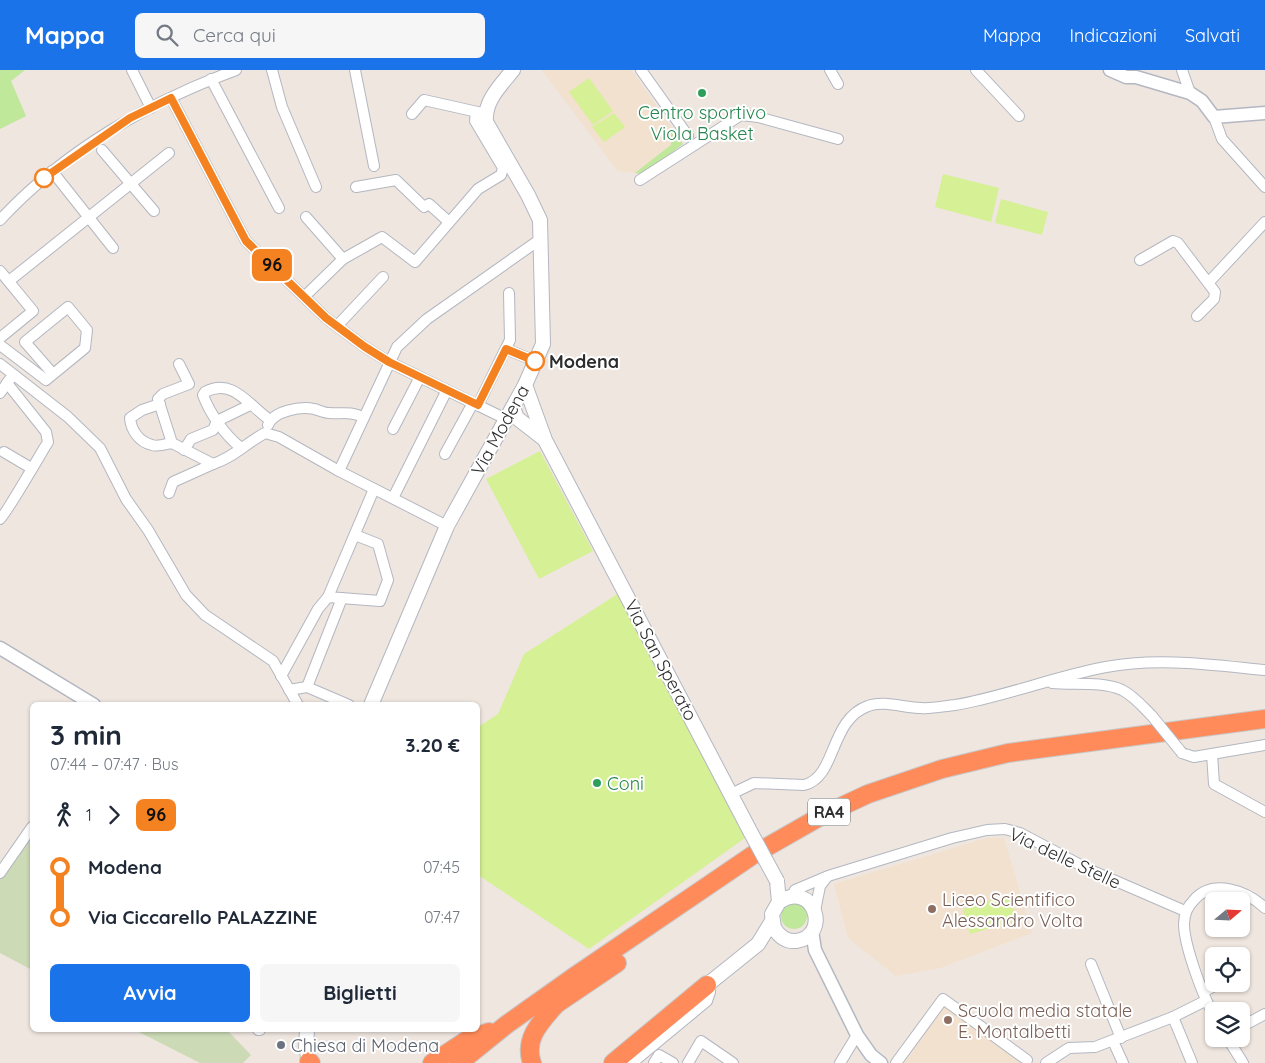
<!DOCTYPE html>
<html lang="it">
<head>
<meta charset="utf-8">
<style>
	body { margin:0; font-family:Quicksand,sans-serif; background:#f6f6f7; color:#1f2937; height:100vh; display:flex; flex-direction:column; font-size:19px; white-space:nowrap }
	* { box-sizing:border-box; margin:0 }
	p { font-size:16px; color:#747a83 }
	.icon { flex:none; width:28px; height:28px; fill:none; stroke:currentColor; stroke-width:2; stroke-linecap:round; stroke-linejoin:round }
	.map { position:relative; flex:1; overflow:hidden }
	.side { position:absolute; left:30px; top:632px; width:450px; height:330px; display:flex; flex-direction:column; background:#fff; border-radius:8px; box-shadow:0 1px 4px #0004 }
	.side>* { flex:none }
	.badge { padding:0 10px; border-radius:8px; font-size:18px; line-height:32px }
	.needle { width:32px; rotate:71deg }
	.controls { position:absolute; left:1205px; top:822px; display:grid; gap:10px }
	.controls a { display:grid; place-items:center; width:45px; height:45px; border-radius:8px; background:#fff; box-shadow:0 1px 4px #0004; font-size:25px }
	.map>.badge { position:absolute; translate:-50% -50%; box-shadow:0 0 0 2px #fff }
	.legs { display:flex; align-items:center; gap:8px; height:55px; padding:0 20px; font-size:16px }
	.legs p { margin-inline-start:auto }
	.overview { display:flex; align-items:center; justify-content:space-between; height:85px; padding:0 20px }
	h1 { font-size:28px; font-weight:700; line-height:38px }
	.cta { display:flex; gap:10px; margin-top:auto; padding:10px 20px }
	.cta a { flex:1; height:58px; border-radius:8px; background:#1a73e8; color:#fff; font-size:20px; font-weight:700; line-height:58px; text-align:center }
	.cta a+a { background:#f6f6f7; color:#1f2937 }
	ul { padding:0 20px; list-style:none }
	li { display:flex; align-items:center; gap:18px; height:50px; font-size:19px }
	li i { display:grid; place-items:center; width:8px; height:100%; margin:0 6px; background:currentColor }
	li i::after { content:''; width:12px; height:12px; margin:-6px; border:4px solid; border-radius:50%; background:#fff }
	li p { margin-inline-start:auto }
	li:first-child i { background:linear-gradient(#0000 50%,currentColor 0) }
	li:last-child i { background:linear-gradient(currentColor 50%,#0000 0) }
	header { display:flex; align-items:center; gap:30px; box-sizing:border-box; height:70px; padding:0 25px; background:#1a73e8; color:#fff }
	header strong { font-size:24px }
	nav { display:flex; gap:28px; margin-inline-start:auto; font-size:18px }
	.search { width:350px; height:45px; background:#f6f6f7; display:flex; align-items:center; gap:12px; box-sizing:border-box; padding:0 18px; border-radius:8px; color:#747a83; font-size:19px }
	.map>svg:first-child { display:block }
</style>
</head>
<body>
<header>
<strong>Mappa</strong>
<div class="search"><svg class="icon" aria-label="search" viewBox="0 0 24 24"><circle cx="10" cy="10" r="6"/><path d="M15 15l6 6"/></svg>Cerca qui</div>
<nav><a>Mappa</a><a>Indicazioni</a><a>Salvati</a></nav>
</header>
<div class="map">
<svg width="1265" height="993" viewBox="0 0 1265 993">
	<rect width="100%" height="100%" fill="#efe6df"/>
	<!-- education -->
	<g fill="#f1e1ce">
		<polygon points="542,0 631,0 683,74 643,104 618,101"/>
		<polygon points="987,768 1004,768 1032,863 940,898 896,906 848,868 834,814"/>
		<polygon points="943,934 1023,993 904,993 914,981 911,977"/>
	</g>
	<!-- green -->
	<g fill="#bfe89a">
		<polygon points="0,0 25,0 11,11 26,46 0,59"/>
		<polygon points="673,61 683,74 643,104 635,103 671,75 671,63"/>
		<circle cx="794" cy="846" r="13"/>
	</g>
	<!-- cemetery -->
	<g fill="#ccdab6">
		<polygon points="32,764 32,900 0,883 0,809"/>
		<polygon points="135,960 227,960 251,985 243,993 200,993"/>
	</g>
	<!-- pitch -->
	<g fill="#d6f095">
		<polygon points="589,8 613,41 593,55 569,22"/>
		<polygon points="614,43 625,57 604,72 592,57"/>
		<polygon points="943,104 999,118 991,152 935,137"/>
		<polygon points="1001,129 1048,142 1042,165 995,153"/>
		<polygon points="540,381 593,481 539,509 486,409"/>
		<polygon points="619,523 745,768 589,879 478,805 478,657 498,644 524,584"/>
		<polygon points="1009,825 1017,850 970,864 963,839"/>
	</g>
	<g fill="none" stroke-linecap="round" stroke-linejoin="round">
		<!-- minor casing -->
		<g stroke="#b3b7c1" stroke-width="12">
			<g id="minor">
				<polyline points="132,0 151,38"/>
				<polyline points="272,0 282,37 316,117"/>
				<polyline points="355,0 374,96"/>
				<polyline points="641,0 688,66"/>
				<polyline points="830,0 838,14"/>
				<polyline points="976,0 1019,46"/>
				<polyline points="1182,0 1190,23"/>
				<polyline points="211,9 279,138"/>
				<polyline points="171,28 246,171 326,248 365,277 389,292 506,349"/>
				<polyline points="412,44 424,30 482,43"/>
				<polyline points="1214,47 1222,69 1265,117"/>
				<polyline points="102,80 154,141"/>
				<polyline points="52,101 113,178"/>
				<polyline points="640,110 741,45 758,47 838,69"/>
				<polyline points="356,117 396,110 424,137 429,134 449,152"/>
				<path d="M0 150C64 81 149 32 236 0"/>
				<polyline points="343,189 382,167 415,192 478,119 501,105 503,98 475,51 476,42"/>
				<polyline points="1140,190 1173,171 1178,173 1215,222 1214,229 1197,246"/>
				<polyline points="0,201 33,241 0,268"/>
				<polyline points="9,211 169,83"/>
				<polyline points="1209,212 1265,152"/>
				<polyline points="305,226 343,189 306,147"/>
				<polyline points="337,256 383,207"/>
				<polyline points="0,275 46,310 85,278 87,260 68,237 25,272 53,304"/>
				<polyline points="506,279 535,291"/>
				<polyline points="0,294 68,347 100,378 126,429 148,460 186,525 205,545 273,591 298,635"/>
				<path d="M179 294 189 314 163 324 158 329 172 373 213 394C234 387 245 374 265 363L279 367 339 401"/>
				<polyline points="0,323 10,309"/>
				<path d="M160 334 142 340 130 348C131 360 139 372 152 375 157 377 167 374 172 373"/>
				<polyline points="478,335 510,270 509,223"/>
				<path d="M268 355C273 341 301 336 314 339 319 340 324 343 329 343 344 344 349 341 363 347"/>
				<polyline points="393,359 420,307"/>
				<path d="M240 377C225 365 210 344 203 325L205 322C233 307 249 336 270 350"/>
				<polyline points="184,380 191,369 213,360 217,351 250,335"/>
				<polyline points="4,382 31,398"/>
				<polyline points="445,384 473,333"/>
				<polyline points="169,423 173,412 213,394"/>
				<polyline points="393,428 447,320"/>
				<path d="M0 449C5 446 41 383 48 372L46 362 7 313"/>
				<polyline points="447,456 339,401 397,277 427,249 542,168"/>
				<polyline points="355,465 378,474 388,510 380,531 328,527 374,419"/>
				<polyline points="281,606 318,539 328,527"/>
				<path d="M1052 613C1074 615 1102 611 1122 620 1134 626 1143 637 1152 646"/>
				<polyline points="307,617 342,528"/>
				<polyline points="289,620 307,617 349,635"/>
				<polyline points="1182,683 1194,687 1265,675"/>
				<polyline points="1212,684 1214,714 1265,742"/>
				<path d="M731 724 754 713 804 715C837 707 829 650 868 636 883 630 905 638 921 638 932 639 944 636 955 635 1004 627 1056 606 1106 597 1158 587 1213 595 1265 600"/>
				<polyline points="0,803 32,757"/>
				<polyline points="792,826 795,820 828,806 952,768 987,760 1005,759 1020,763 1088,799 1185,841"/>
				<polyline points="815,841 820,816 827,807"/>
				<polyline points="1091,894 1121,968"/>
				<polyline points="1203,922 1218,914"/>
				<path d="M1214 945C1203 927 1184 875 1184 854 1184 844 1187 837 1194 830 1213 808 1247 821 1265 838"/>
				<polyline points="1173,947 1192,993"/>
				<polyline points="1241,957 1265,944"/>
				<polyline points="258,960 260,960"/>
				<polyline points="1228,969 1243,993"/>
				<polyline points="1113,971 1123,993"/>
				<polyline points="632,993 707,931 710,922 707,915"/>
				<polyline points="654,993 659,985 673,993"/>
				<polyline points="688,993 701,971 733,993"/>
				<polyline points="840,993 857,965"/>
				<polyline points="896,993 943,929 1027,990"/>
				<polyline points="1046,993 1069,978 1095,977 1173,947 1205,931"/>
			</g>
		</g>
		<!-- tertiary casing -->
		<g stroke="#b3b7c1" stroke-width="15">
			<g id="tertiary">
				<polyline points="1110,0 1126,7 1136,7 1190,23 1202,31 1214,47 1265,43"/>
				<polyline points="0,578 94,635"/>
				<polyline points="812,861 815,880 857,965 871,985 881,993"/>
			</g>
		</g>
		<!-- secondary casing -->
		<g stroke="#b3b7c1" stroke-width="16">
			<g id="secondary">
				<polyline points="525,315 545,370 751,763"/>
				<polyline points="513,338 517,348 544,369"/>
				<path d="M371 635 447 456 525 315 543 274 540 150 528 125 486 52C484 31 501 15 513 0"/>
				<path d="M777 811 779 832 772 844 774 858C779 866 786 872 796 871 832 866 814 809 779 832"/>
				<polyline points="707,915 758,874 772,851"/>
				<polyline points="307,960 306,977 309,991"/>
			</g>
		</g>
		<!-- motorway casing -->
		<g stroke="#c8c8c8" stroke-width="20">
			<g id="motorway">
				<polyline points="549,939 617,893"/>
				<polyline points="309,991 311,993"/>
				<polyline points="432,993 467,970 489,962"/>
				<polyline points="459,993 506,955 575,906 753,785 823,745 868,724 942,699 1008,683 1265,649"/>
				<path d="M532 993C523 968 542 951 557 933"/>
				<polyline points="613,993 707,915"/>
			</g>
		</g>
		<!-- minor -->
		<use href="#minor" stroke="#fff" stroke-width="10"/>
		<!-- tertiary -->
		<use href="#tertiary" stroke="#fff" stroke-width="12"/>
		<!-- secondary -->
		<use href="#secondary" stroke="#fff" stroke-width="14"/>
		<!-- motorway -->
		<use href="#motorway" stroke="#ff8b5b" stroke-width="18"/>
		<!-- minor-bridge casing -->
		<g stroke="#b3b7c1" stroke-width="12" stroke-linecap="butt">
			<polyline id="minor-bridge" points="1152,646 1182,683"/>
		</g>
		<!-- secondary-bridge casing -->
		<g stroke="#b3b7c1" stroke-width="16" stroke-linecap="butt">
			<polyline id="secondary-bridge" points="751,763 777,811"/>
		</g>
		<!-- minor-bridge -->
		<use href="#minor-bridge" stroke="#fff" stroke-width="10"/>
		<!-- secondary-bridge -->
		<use href="#secondary-bridge" stroke="#fff" stroke-width="14"/>
	</g>
	<g fill="none" stroke-linecap="round" stroke-linejoin="round">
		<!-- line-1 casing -->
		<g stroke="#fff" stroke-width="11">
			<polyline id="line-1" points="44,108 130,48 171,28 246,171 326,248 365,277 389,292 478,335 506,279 535,291"/>
		</g>
		<!-- line-1 -->
		<use href="#line-1" stroke="#f58220" stroke-width="8"/>
	</g>
	<!-- markers -->
	<g fill="#2e9e5b" stroke="#fff" stroke-width="2">
		<circle cx="702" cy="23" r="5"/>
		<circle cx="597" cy="713" r="5"/>
	</g>
	<g fill="#fff" stroke="#f58220" stroke-width="2.5">
		<circle cx="44" cy="108" r="9"/>
		<circle cx="535" cy="291" r="9"/>
	</g>
	<g fill="#8d6e63" stroke="#fff" stroke-width="2">
		<circle cx="932" cy="839" r="5"/>
		<circle cx="948" cy="950" r="5"/>
	</g>
	<circle fill="#6b7280" stroke="#fff" stroke-width="2" cx="281" cy="975" r="5"/>
	<g text-anchor="middle" dominant-baseline="central" stroke-width="4" stroke-linejoin="round" paint-order="stroke">
		<!-- shield labels -->
		<rect fill="#fff" stroke="#6c6c6c" stroke-width="1" x="808" y="728.5" width="42" height="27" rx="4"/>
		<g font-size="16" font-weight="bold" fill="#2d2d2d">
			<text x="829" y="742">RA4</text>
		</g>
		<!-- leisure labels -->
		<g font-size="18" fill="#27864d" stroke="#fff">
			<text x="702" y="42">Centro sportivo<tspan x="702" dy="21">Viola Basket</tspan></text>
			<text x="607" y="713" text-anchor="start">Coni</text>
		</g>
		<!-- stop labels -->
		<g font-size="18" font-weight="bold" fill="#2d2d2d" stroke="#fff" text-anchor="start">
			<text x="549" y="291">Modena</text>
		</g>
		<!-- street labels -->
		<g font-size="18" fill="#2d2d2d" stroke="#fff">
			<text transform="translate(500 360) rotate(-61)">Via Modena</text>
			<text transform="translate(661 590) rotate(62)">Via San Sperato</text>
			<text transform="translate(1065 788) rotate(25)">Via delle Stelle</text>
		</g>
		<!-- education labels -->
		<g font-size="18" fill="#785e54" stroke="#fff" text-anchor="start">
			<text x="942" y="829">Liceo Scientifico<tspan x="942" dy="21">Alessandro Volta</tspan></text>
			<text x="958" y="940">Scuola media statale<tspan x="958" dy="21">E. Montalbetti</tspan></text>
		</g>
		<!-- worship labels -->
		<g font-size="18" fill="#5b616d" stroke="#fff" text-anchor="start">
			<text x="291" y="975">Chiesa di Modena</text>
		</g>
	</g>
</svg>
<div class="controls">
<a><svg class="needle" viewBox="-14 -14 28 28"><path d="M0-13l5 13h-10z" fill="#e53935"/><path d="M0 13l5-13h-10z" fill="#747a83"/></svg></a>
<a><svg class="icon" aria-label="locate" viewBox="0 0 24 24"><circle cx="12" cy="12" r="6"/><path d="M12 2v4M12 18v4M2 12h4M18 12h4"/></svg></a>
<a><svg class="icon" aria-label="layers" viewBox="0 0 24 24"><path d="M12 4l9 5-9 5-9-5zM3 14l9 5 9-5"/></svg></a>
</div>
<b class="badge" style="left:272px;top:195px;background:#f58220;color:#111">96</b>
<section class="side">
<div class="overview"><div><h1>3 min</h1><p>07:44 – 07:47 · Bus</p></div><b>3.20 €</b></div>
<div class="legs"><svg class="icon" aria-label="walk" viewBox="0 0 24 24"><circle cx="13" cy="4" r="2"/><path d="M13 8l-2 6 4 7M11 14l-3 7M7 12l3-4h3l4 4"/></svg>1<svg class="icon" aria-label="forward" viewBox="0 0 24 24"><path d="M9 5l7 7-7 7"/></svg><b class="badge" style="background:#f58220;color:#111">96</b></div>
<ul>
<li><i style="color:#f58220"></i><b>Modena</b><p>07:45</p></li>
<li><i style="color:#f58220"></i><b>Via Ciccarello PALAZZINE</b><p>07:47</p></li>
</ul>
<div class="cta"><a>Avvia</a><a>Biglietti</a></div>
</section>
</div>
</body>
</html>
